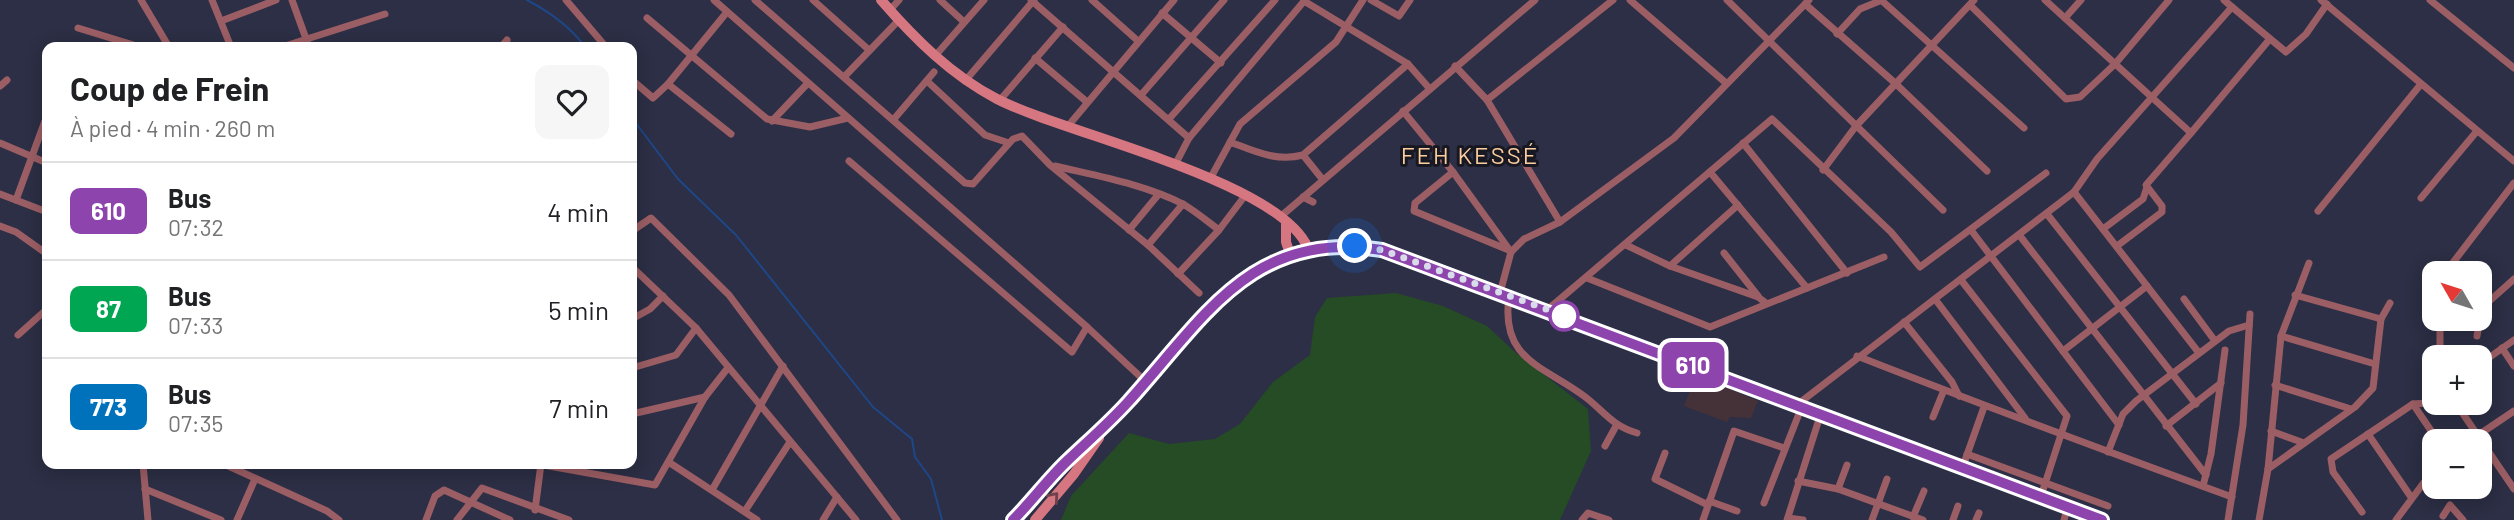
<!DOCTYPE html>
<html lang="fr">
<head>
<meta charset="utf-8">
<style>
	body { margin:0; font-family:Barlow,sans-serif; background:#f6f6f6; color:#202124; height:100vh; display:flex; flex-direction:column; font-size:26px; white-space:nowrap }
	* { box-sizing:border-box; margin:0 }
	p { font-size:23px; color:#757577 }
	.icon { flex:none; width:38px; height:38px; fill:none; stroke:currentColor; stroke-width:2; stroke-linecap:round; stroke-linejoin:round }
	.map { position:relative; flex:1; overflow:hidden }
	.panel { position:absolute; left:42px; top:42px; width:595px; height:427px; display:flex; flex-direction:column; background:#fff; border-radius:14px; box-shadow:0 4px 18px #0003 }
	.panel>* { flex:none }
	.badge { padding:0 14px; border-radius:10px; font-size:24px; line-height:46px }
	.needle { width:46px; rotate:309deg }
	.controls { position:absolute; left:2422px; top:261px; display:grid; gap:14px }
	.controls a { display:grid; place-items:center; width:70px; height:70px; border-radius:14px; background:#fff; box-shadow:0 4px 18px #0003; font-size:35px }
	.you { position:absolute; width:35px; height:35px; margin:-18px; border:5px solid #fff; border-radius:50%; background:#1a73e8; box-shadow:0 0 0 10px #1a73e833 }
	.map>.badge { position:absolute; translate:-50% -50%; box-shadow:0 0 0 4px #fff }
	.round { display:grid; place-items:center; flex:none; width:74px; height:74px; border-radius:14px; background:#f6f6f6 }
	.head { display:flex; align-items:center; justify-content:space-between; height:119px; padding:0 28px }
	h1 { font-size:33px; font-weight:700; line-height:52px }
	ul { padding:0; list-style:none }
	li { display:flex; align-items:center; gap:21px; height:98px; padding:0 28px; border-top:2px solid #e0e0e0 }
	li div { flex:1 }
	li b { display:block; font-size:26px }
	li em { font-style:normal }
	li .badge { min-width:77px; font-weight:700; text-align:center }
	.map>svg:first-child { display:block }
</style>
</head>
<body>
<div class="map">
<svg width="2514" height="520" viewBox="0 0 2514 520">
	<rect width="100%" height="100%" fill="#2c2f45"/>
	<!-- commercial -->
	<polygon fill="#453239" points="1696,375 1758,401 1751,418 1730,417 1727,422 1684,406"/>
	<!-- green -->
	<polygon fill="#254c24" points="1396,293 1443,306 1487,326 1515,352 1588,409 1591,451 1560,520 1061,520 1071,496 1129,433 1169,444 1215,439 1240,424 1273,382 1310,355 1315,317 1327,298"/>
	<g fill="none" stroke-linecap="round" stroke-linejoin="round">
		<!-- stream -->
		<g stroke="#1e4788" stroke-width="2">
			<path d="M527 0C550 12 570 26 585 47"/>
			<polyline points="632,118 678,179 736,235 873,407 912,439 915,457 931,479 942,520"/>
		</g>
		<!-- street -->
		<g stroke="#9b5e64" stroke-width="7">
			<polyline points="141,0 169,47"/>
			<polyline points="212,0 231,47"/>
			<polyline points="292,0 309,47"/>
			<polyline points="566,0 606,47"/>
			<polyline points="714,0 1087,327 1146,382"/>
			<polyline points="755,0 965,183 973,184 1013,139 1022,136 1050,165 1148,245 1199,293"/>
			<polyline points="813,0 869,50"/>
			<polyline points="940,0 964,22"/>
			<polyline points="1031,0 1189,138"/>
			<polyline points="1092,0 1138,41"/>
			<polyline points="1371,0 1399,16 1410,0"/>
			<polyline points="1630,0 1726,83"/>
			<polyline points="1727,0 1943,210"/>
			<polyline points="1881,0 2024,128"/>
			<polyline points="2045,0 2191,133 2269,40"/>
			<polyline points="2224,0 2232,7"/>
			<polyline points="2321,0 2514,161"/>
			<polyline points="2430,0 2514,68"/>
			<polyline points="1304,1 1408,64 1429,88"/>
			<polyline points="1805,4 1895,83 1987,171"/>
			<polyline points="1970,5 2066,99 2080,97 2115,64 2169,0"/>
			<polyline points="890,10 899,0"/>
			<polyline points="727,12 668,84 731,134"/>
			<polyline points="1162,13 1221,63"/>
			<polyline points="647,18 767,119 810,127 848,118"/>
			<polyline points="2065,18 2081,0"/>
			<polyline points="221,21 276,0"/>
			<polyline points="78,28 140,47"/>
			<polyline points="1837,34 1860,9 1882,0"/>
			<polyline points="282,47 385,14"/>
			<polyline points="501,47 507,40"/>
			<polyline points="935,56 984,0"/>
			<polyline points="1035,58 1087,102"/>
			<polyline points="1455,66 1487,100 1613,0"/>
			<polyline points="845,76 899,20"/>
			<polyline points="632,80 653,98 668,84"/>
			<polyline points="927,81 985,135 1009,143"/>
			<polyline points="965,81 1034,0"/>
			<polyline points="0,86 7,80"/>
			<polyline points="1141,95 1224,0"/>
			<polyline points="1000,100 1063,27"/>
			<polyline points="1487,100 1560,222"/>
			<polyline points="1403,111 1453,172 1511,252"/>
			<polyline points="894,119 934,72"/>
			<polyline points="1169,119 1275,0"/>
			<polyline points="772,121 808,83"/>
			<polyline points="1068,126 1174,0"/>
			<path d="M1230 142C1254 151 1276 162 1303 155L1408 64"/>
			<polyline points="0,143 47,163"/>
			<polyline points="1743,143 1847,273"/>
			<polyline points="1303,155 1323,180"/>
			<polyline points="849,161 1072,352 1087,327"/>
			<polyline points="1176,163 1189,138 1305,0"/>
			<path d="M1055 166C1097 176 1144 184 1183 204 1195 211 1207 221 1219 230"/>
			<polyline points="1823,170 1856,126 1974,0"/>
			<polyline points="1453,172 1415,203 1414,211 1511,251"/>
			<polyline points="1710,172 1807,288"/>
			<polyline points="1210,179 1240,124 1336,42 1363,0"/>
			<polyline points="2074,192 2199,353"/>
			<polyline points="0,194 47,212"/>
			<polyline points="1303,197 1313,202"/>
			<polyline points="2421,198 2477,131"/>
			<polyline points="16,200 45,121"/>
			<polyline points="2318,211 2421,84"/>
			<polyline points="2047,214 2196,404"/>
			<polyline points="1280,217 1535,0"/>
			<polyline points="0,226 16,232 47,254"/>
			<polyline points="2103,229 2143,199 2147,187"/>
			<polyline points="1129,230 1158,195"/>
			<polyline points="1971,230 2119,425"/>
			<polyline points="632,231 651,218 729,295 897,520"/>
			<polyline points="2020,236 2206,475"/>
			<polyline points="1148,245 1183,204"/>
			<polyline points="1626,245 1670,266 1758,297 1766,303"/>
			<polyline points="2117,246 2162,212 2162,206 2146,185 2191,133"/>
			<polyline points="1724,253 1758,296"/>
			<polyline points="1670,266 1738,205"/>
			<polyline points="632,267 696,328 856,520"/>
			<polyline points="2445,273 2514,183"/>
			<polyline points="1178,274 1219,230 1244,197"/>
			<polyline points="1587,278 1710,327 1884,257"/>
			<polyline points="1961,280 2067,416 2041,496"/>
			<polyline points="1500,293 1511,252 1524,239 1560,222 1674,138 1809,0"/>
			<polyline points="2295,295 2381,319"/>
			<path d="M1509 297C1500 360 1544 366 1584 396 1604 411 1612 426 1637 433"/>
			<polyline points="1935,299 2025,418"/>
			<polyline points="2184,299 2215,341"/>
			<polyline points="1546,311 1772,119 1891,232 1920,267 2046,173"/>
			<polyline points="2440,318 2440,357"/>
			<polyline points="2480,318 2485,305 2514,279"/>
			<polyline points="632,319 650,309 663,296"/>
			<polyline points="1904,322 1952,382 1959,396"/>
			<polyline points="18,335 47,309"/>
			<polyline points="2281,336 2375,364"/>
			<polyline points="2477,336 2480,318"/>
			<polyline points="2502,348 2514,366"/>
			<polyline points="2063,351 2147,286"/>
			<path d="M1857 356C1982 405 2106 451 2232 497"/>
			<polyline points="2480,364 2514,340"/>
			<polyline points="632,368 676,355 696,328"/>
			<polyline points="2275,385 2351,409"/>
			<polyline points="2455,402 2514,489"/>
			<polyline points="1798,404 2074,192 2097,159 2232,7 2286,52 2306,34 2327,4"/>
			<polyline points="2413,404 2438,441"/>
			<polyline points="632,414 705,397"/>
			<polyline points="1933,417 1944,390"/>
			<polyline points="2166,426 2221,383"/>
			<polyline points="2271,431 2304,443"/>
			<polyline points="2368,434 2411,497"/>
			<polyline points="2477,436 2514,411"/>
			<polyline points="1605,446 1616,426"/>
			<polyline points="2108,452 2123,414 2136,401 2229,331 2249,325"/>
			<polyline points="1665,453 1655,479 1708,505"/>
			<polyline points="1967,454 2108,506"/>
			<polyline points="670,463 757,520"/>
			<polyline points="143,464 148,520"/>
			<polyline points="224,464 327,511 339,520"/>
			<polyline points="538,464 655,485 705,397 727,369"/>
			<polyline points="1963,466 1984,407"/>
			<polyline points="2268,469 2355,407 2373,388 2381,319 2390,303"/>
			<polyline points="1798,481 1838,489 1923,520"/>
			<polyline points="2203,486 2211,454 2225,350"/>
			<polyline points="145,489 221,520"/>
			<polyline points="1838,489 1847,465"/>
			<polyline points="712,490 783,366"/>
			<polyline points="1709,501 1737,511"/>
			<polyline points="1764,503 1802,406"/>
			<polyline points="535,510 541,464"/>
			<polyline points="745,511 790,442"/>
			<polyline points="2362,512 2333,472 2331,459 2413,404 2429,403 2434,399"/>
			<polyline points="2443,516 2450,505 2463,520"/>
			<polyline points="1913,517 1924,491"/>
			<polyline points="1788,518 1803,520"/>
			<polyline points="237,520 255,479"/>
			<polyline points="426,520 435,496 444,490 510,520"/>
			<polyline points="457,520 482,488 569,520"/>
			<polyline points="823,520 837,497"/>
			<polyline points="1582,520 1588,513 1609,520"/>
			<polyline points="1703,520 1734,431 1784,448"/>
			<polyline points="1787,520 1821,413"/>
			<polyline points="1872,520 1887,479"/>
			<polyline points="1953,520 1958,506"/>
			<polyline points="1976,520 1979,513"/>
			<polyline points="2064,520 2068,506"/>
			<polyline points="2228,520 2243,425 2250,314"/>
			<polyline points="2259,520 2268,469 2281,336 2309,263"/>
			<polyline points="2396,520 2434,469"/>
		</g>
		<!-- secondary -->
		<g stroke="#d67680" stroke-width="10">
			<path d="M881 0C915 39 951 75 997 99 1065 134 1279 180 1308 248"/>
			<polyline points="1286,224 1286,242 1290,254"/>
			<path d="M1014 520C1032 501 1048 479 1067 461 1088 441 1109 423 1128 402 1205 317 1251 230 1382 250L2102 520"/>
			<polyline points="1035,520 1074,474 1099,438"/>
		</g>
	</g>
	<!-- one-way arrows -->
	<defs><path id="oneway-chevron" d="M-2-3.5L2.5 0L-2 3.5" fill="none" stroke-width="1.6" stroke-linecap="round" stroke-linejoin="round" transform="scale(1.75)"/></defs>
	<use stroke="#6d424c" href="#oneway-chevron" transform="translate(1054 497) rotate(-49)"/>
	<g fill="none" stroke-linecap="round" stroke-linejoin="round">
		<!-- line casing -->
		<g stroke="#fff" stroke-width="16">
			<path id="line" d="M1013 520C1032 501 1048 479 1067 461 1088 441 1109 423 1128 402 1205 317 1251 230 1382 250L2102 520"/>
		</g>
		<!-- line -->
		<use href="#line" stroke="#8e44ad" stroke-width="10"/>
		<!-- walk -->
		<polyline stroke="#d8dbe9" stroke-width="7" stroke-dasharray="0 12.6" points="1355,246 1382,250 1568,317 1564,316"/>
	</g>
	<!-- markers -->
	<circle fill="#fff" stroke="#8e44ad" stroke-width="3.5" cx="1564" cy="316" r="14"/>
	<g text-anchor="middle" dominant-baseline="central" stroke-width="6" stroke-linejoin="round" paint-order="stroke">
		<!-- neighbourhood labels -->
		<g font-size="24" letter-spacing="2" fill="#fcce9f" stroke="#171822">
			<text x="1470" y="154">FEH KESSÉ</text>
		</g>
	</g>
</svg>
<div class="controls">
<a><svg class="needle" viewBox="-14 -14 28 28"><path d="M0-13l5 13h-10z" fill="#e53935"/><path d="M0 13l5-13h-10z" fill="#757577"/></svg></a>
<a>+</a>
<a>−</a>
</div>
<div class="you" style="left:1355px;top:246px"></div>
<b class="badge" style="left:1693px;top:365px;background:#8e44ad;color:#fff">610</b>
<section class="panel">
<div class="head"><div><h1>Coup de Frein</h1><p>À pied · 4 min · 260 m</p></div><a class="round"><svg class="icon" aria-label="heart" viewBox="0 0 24 24"><path d="M12 20l-8-8c-3-5 5-10 8-4 3-6 11-1 8 4z"/></svg></a></div>
<ul>
<li><span class="badge" style="background:#8e44ad;color:#fff">610</span><div><b>Bus</b><p>07:32</p></div><em>4 min</em></li>
<li><span class="badge" style="background:#00a651;color:#fff">87</span><div><b>Bus</b><p>07:33</p></div><em>5 min</em></li>
<li><span class="badge" style="background:#0072bc;color:#fff">773</span><div><b>Bus</b><p>07:35</p></div><em>7 min</em></li>
</ul>
</section>
</div>
</body>
</html>
